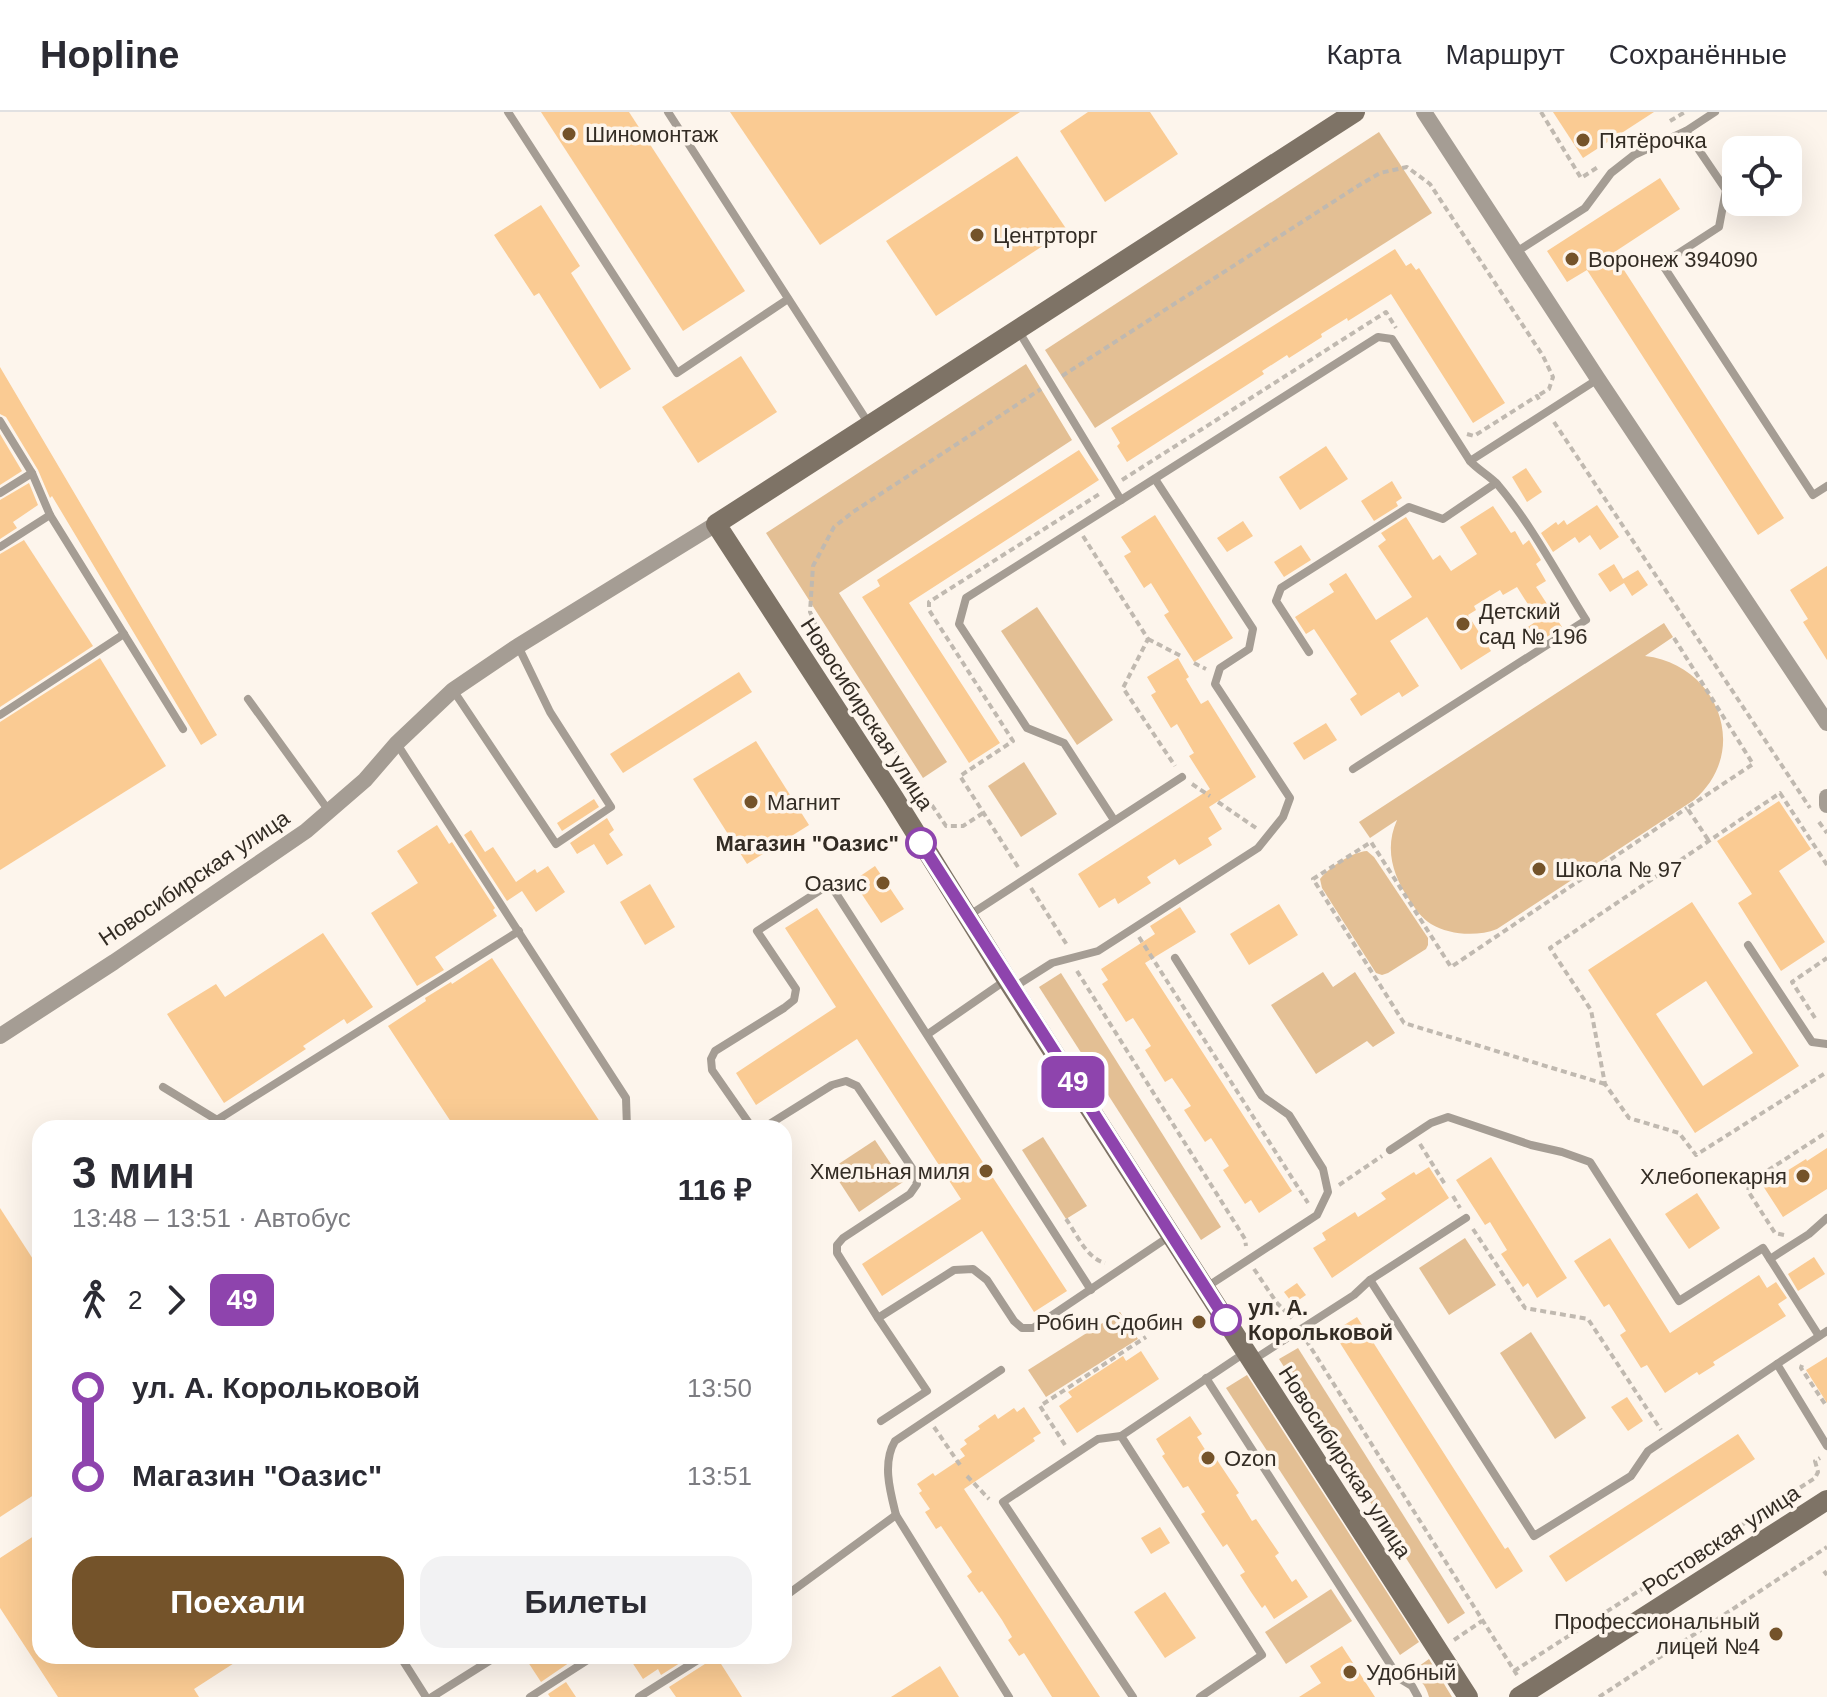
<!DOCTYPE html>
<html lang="ru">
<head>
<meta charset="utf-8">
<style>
	body { margin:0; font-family:Helvetica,sans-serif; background:#f2f2f3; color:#2b2b33; height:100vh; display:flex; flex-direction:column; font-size:30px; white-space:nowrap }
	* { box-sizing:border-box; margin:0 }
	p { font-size:26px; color:#7c7c81 }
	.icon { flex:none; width:44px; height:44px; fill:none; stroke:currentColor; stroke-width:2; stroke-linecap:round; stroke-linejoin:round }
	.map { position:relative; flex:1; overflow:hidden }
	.panel { position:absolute; left:32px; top:1008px; width:760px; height:544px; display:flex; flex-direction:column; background:#fff; border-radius:24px; box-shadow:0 8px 32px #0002 }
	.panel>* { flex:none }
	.badge { padding:0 16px; border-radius:12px; font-size:28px; line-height:52px }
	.controls { position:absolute; left:1722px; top:24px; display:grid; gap:16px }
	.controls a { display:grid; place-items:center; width:80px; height:80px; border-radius:16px; background:#fff; box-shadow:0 8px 32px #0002; font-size:40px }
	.map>.badge { position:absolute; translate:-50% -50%; box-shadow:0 0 0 4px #fff }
	.legs { display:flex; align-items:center; gap:12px; height:88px; padding:0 40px; font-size:26px }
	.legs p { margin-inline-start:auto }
	.headline { display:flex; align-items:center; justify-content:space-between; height:136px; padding:0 40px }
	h1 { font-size:44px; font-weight:800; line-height:60px }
	.primary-button { display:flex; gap:16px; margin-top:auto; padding:16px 40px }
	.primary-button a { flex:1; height:92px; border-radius:24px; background:#74532a; color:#fff; font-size:32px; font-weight:800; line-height:92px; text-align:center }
	.primary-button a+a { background:#f2f2f3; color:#2b2b33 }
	ul { padding:0 40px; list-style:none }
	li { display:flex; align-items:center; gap:28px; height:88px; font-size:30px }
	li i { display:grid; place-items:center; width:12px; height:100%; margin:0 10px; background:currentColor }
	li i::after { content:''; width:20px; height:20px; margin:-10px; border:6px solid; border-radius:50%; background:#fff }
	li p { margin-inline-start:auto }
	li:first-child i { background:linear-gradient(#0000 50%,currentColor 0) }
	li:last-child i { background:linear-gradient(currentColor 50%,#0000 0) }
	header { display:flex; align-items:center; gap:48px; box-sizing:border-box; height:112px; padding:0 40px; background:#fff; border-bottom:2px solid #e1e1e2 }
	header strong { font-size:38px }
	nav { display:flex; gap:44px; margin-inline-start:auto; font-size:28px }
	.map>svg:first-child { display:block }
</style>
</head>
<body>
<header>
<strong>Hopline</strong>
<nav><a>Карта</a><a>Маршрут</a><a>Сохранённые</a></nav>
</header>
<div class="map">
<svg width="1827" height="1585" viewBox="0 0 1827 1585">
	<rect width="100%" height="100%" fill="#fdf5ec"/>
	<!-- green -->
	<g fill="#e3bf94">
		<polygon points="1379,20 1432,101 1095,316 1045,238"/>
		<polygon points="1026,252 1072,328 839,481 947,650 923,666 766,421"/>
		<polygon points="1037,495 1113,608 1077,633 1001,519"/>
		<path d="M1664 511 1673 525 1645 544C1717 552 1752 638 1694 688L1497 817C1477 825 1449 823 1431 812 1422 806 1416 798 1410 789 1393 764 1384 737 1397 708L1370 726 1359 710Z"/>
		<polygon points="1024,650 1057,702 1021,725 988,674"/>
		<path d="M1367 739 1374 745 1428 826V833L1426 837 1388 861 1382 863 1376 861 1322 776 1320 767C1329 755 1352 740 1367 739Z"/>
		<polygon points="1323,860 1333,875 1355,860 1395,921 1373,935 1367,929 1316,962 1271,893"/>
		<polygon points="1061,861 1221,1115 1201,1128 1039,875"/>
		<polygon points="1043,1025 1087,1094 1066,1107 1022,1038"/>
		<polygon points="875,1028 903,1070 859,1100 831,1057"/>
		<polygon points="1465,1126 1496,1173 1449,1203 1419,1156"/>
		<polygon points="1120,1200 1138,1227 1046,1285 1028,1258"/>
		<polygon points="1531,1220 1586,1306 1555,1327 1500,1241"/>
		<polygon points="1298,1236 1465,1501 1448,1512 1279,1247"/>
		<polygon points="1247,1263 1419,1530 1400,1543 1226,1276"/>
		<polygon points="1331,1477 1352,1509 1286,1552 1265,1520"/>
		<path d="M1429 1547 1452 1585H1429C1426 1573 1420 1566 1409 1561Z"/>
	</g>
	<!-- building -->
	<g fill="#facb93" fill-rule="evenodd">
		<polygon points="541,0 629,0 745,179 683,219"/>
		<polygon points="730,0 1020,0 820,133"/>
		<polygon points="1088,0 1150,0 1178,42 1105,90 1060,19"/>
		<polygon points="1553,0 1654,0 1583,46"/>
		<polygon points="1017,44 1067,118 936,204 886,129"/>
		<polygon points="1660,66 1680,97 1613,141 1784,406 1758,423 1587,158 1567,170 1547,139"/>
		<polygon points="541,93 580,154 571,161 631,257 600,277 539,181 534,184 494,123"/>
		<polygon points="1395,137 1406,154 1411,151 1416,158 1419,156 1505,291 1473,311 1391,182 1348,209 1347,206 1321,222 1322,225 1289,246 1287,243 1262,259 1264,262 1127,350 1117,334 1120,331 1111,316"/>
		<polygon points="741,244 777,300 698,351 662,295"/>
		<polygon points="0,255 217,623 201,633 52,384 50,386 38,358 6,305 0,302"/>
		<polygon points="0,322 22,359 0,373"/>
		<polygon points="1326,334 1348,367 1300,398 1279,365"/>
		<polygon points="1079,338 1099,368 909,491 1000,631 969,651 862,485 880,474 877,468"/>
		<polygon points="1526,356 1542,380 1527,390 1512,365"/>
		<polygon points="1392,369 1402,386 1396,390 1398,394 1374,409 1361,389"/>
		<polygon points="29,371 38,393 13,410 17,416 0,427 0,388"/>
		<polygon points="1597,393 1619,425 1600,438 1590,423 1579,431 1575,425 1553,440 1541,421 1556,410 1558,413 1564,408 1567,413"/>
		<polygon points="1493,394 1511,421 1515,419 1523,433 1529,428 1541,448 1536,452 1546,469 1536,475 1562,515 1536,532 1525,517 1538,508 1517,475 1503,483 1500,478 1474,494 1476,498 1468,503 1491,539 1461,558 1427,505 1390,529 1419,574 1402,585 1399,580 1361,604 1350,587 1357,582 1314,517 1306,522 1295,505 1334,480 1329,472 1346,461 1376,508 1412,485 1378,434 1386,428 1381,421 1406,405 1433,448 1440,443 1451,459 1477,442 1460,415"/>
		<polygon points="1155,403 1233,526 1194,550 1164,503 1169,500 1151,471 1144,476 1124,444 1131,440 1121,425"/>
		<polygon points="1243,409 1253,424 1227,440 1217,426"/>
		<polygon points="24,428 93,534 0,595 0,442"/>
		<polygon points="1301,433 1311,448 1284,465 1274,450"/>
		<polygon points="1614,452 1623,467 1638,458 1648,473 1632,484 1624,471 1610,480 1598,462"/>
		<polygon points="1827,454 1827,548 1803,510 1808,507 1790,478"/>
		<polygon points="100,546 166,654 0,758 0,610"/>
		<polygon points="1178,546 1189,565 1186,567 1201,592 1208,588 1256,665 1209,695 1222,717 1208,726 1212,733 1179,753 1175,747 1147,765 1151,771 1118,792 1115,786 1099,796 1078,762 1210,677 1189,644 1194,641 1177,612 1171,616 1151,583 1156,580 1147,565"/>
		<polygon points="739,560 752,580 623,661 610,642"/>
		<polygon points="1326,611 1337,628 1304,648 1293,631"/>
		<polygon points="756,629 809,713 747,752 693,667"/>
		<polygon points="594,687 599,695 562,719 557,711"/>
		<polygon points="1779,689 1811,737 1779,759 1825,830 1781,859 1738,791 1752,782 1717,729"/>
		<polygon points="607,706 614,718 609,722 623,743 607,753 594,732 577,742 570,731"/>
		<polygon points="437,713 449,732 452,730 495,796 493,798 497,804 435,845 444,858 417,874 371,801 418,771 397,739"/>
		<polygon points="471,718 485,740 493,735 516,770 535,757 537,761 548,754 565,780 536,800 522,779 507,789 464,723"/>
		<polygon points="875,754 904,797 881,811 853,769"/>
		<polygon points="650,772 675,815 645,833 620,790"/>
		<path d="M1692 790 1799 954 1695 1021 1588 858ZM1706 869 1753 941 1703 974 1656 902Z"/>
		<polygon points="1279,792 1298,823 1249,853 1230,822"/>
		<polygon points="1180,795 1196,820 1145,851 1292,1079 1259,1101 1251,1088 1245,1092 1223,1058 1229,1054 1211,1026 1205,1030 1184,998 1191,994 1172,966 1165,970 1145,938 1151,934 1133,906 1126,910 1102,872 1108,868 1101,857 1155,822 1150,814"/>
		<polygon points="817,796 1067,1179 1034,1200 982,1119 882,1184 862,1152 961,1087 857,927 756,993 736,961 836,895 785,816"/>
		<polygon points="323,821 373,895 347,912 344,907 303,934 306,937 224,991 167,902 216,872 225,885"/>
		<polygon points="492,846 604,1016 455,1016 388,914 426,889 425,886 451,870 452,872"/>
		<polygon points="1827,1036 1827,1077 1783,1105 1763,1074 1806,1047 1807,1049"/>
		<polygon points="1491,1045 1567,1166 1537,1186 1528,1171 1523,1175 1501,1142 1507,1138 1490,1110 1485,1113 1456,1068"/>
		<polygon points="1429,1055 1449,1086 1332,1166 1313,1136 1326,1128 1322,1121 1355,1100 1358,1105 1386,1087 1381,1081 1414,1060 1416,1063"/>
		<polygon points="1697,1081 1720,1116 1689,1137 1665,1102"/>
		<polygon points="0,1096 40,1158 40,1379 0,1405"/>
		<polygon points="1610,1126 1670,1221 1759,1163 1767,1176 1776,1170 1787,1186 1778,1192 1786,1204 1713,1250 1715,1253 1699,1263 1697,1260 1665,1281 1647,1253 1641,1256 1620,1223 1626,1219 1609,1192 1604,1195 1574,1149"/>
		<polygon points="1814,1145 1825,1162 1798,1179 1788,1162"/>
		<polygon points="1297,1171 1306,1183 1293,1192 1284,1180"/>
		<polygon points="1357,1205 1505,1437 1508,1435 1523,1459 1496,1477 1333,1220"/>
		<polygon points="1141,1239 1159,1267 1077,1321 1059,1294 1072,1285 1068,1280 1123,1244 1126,1249"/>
		<polygon points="1827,1245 1827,1291 1806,1258"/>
		<polygon points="1627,1285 1643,1309 1628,1319 1611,1295"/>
		<polygon points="1024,1295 1041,1321 1033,1326 1035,1329 964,1377 1100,1585 1052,1585 1024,1541 1019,1544 1008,1528 1012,1525 1002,1508 982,1479 979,1481 967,1464 972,1460 941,1414 936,1417 925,1400 930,1397 919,1381 922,1379 917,1372 933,1361 935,1364 965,1344 960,1337 967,1332 964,1328 980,1317 978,1314 995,1302 998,1307 1014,1296 1017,1300"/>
		<polygon points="1190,1304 1202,1322 1197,1325 1213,1350 1217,1348 1239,1381 1236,1383 1252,1409 1256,1407 1279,1441 1275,1444 1292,1470 1296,1467 1308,1485 1274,1507 1265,1493 1262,1496 1251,1480 1240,1463 1245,1460 1227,1432 1223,1435 1201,1402 1205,1400 1188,1374 1183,1376 1162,1344 1165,1342 1156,1327"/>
		<polygon points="1738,1322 1755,1347 1566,1470 1549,1444"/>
		<polygon points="1160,1415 1170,1431 1151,1442 1141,1426"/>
		<polygon points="40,1420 40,1544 245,1544 194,1577 199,1585 58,1585 0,1496 0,1446"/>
		<polygon points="1165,1480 1196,1526 1165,1546 1134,1500"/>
		<polygon points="1342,1534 1375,1585 1299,1585 1321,1571 1310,1554"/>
		<polygon points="524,1544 579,1544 541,1570"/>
		<polygon points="628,1544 691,1544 661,1563 658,1557 643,1567"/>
		<polygon points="711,1544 716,1544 742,1585 676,1585 669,1575 708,1550"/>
		<polygon points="940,1554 959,1585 891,1585"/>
		<polygon points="566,1570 576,1585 550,1585 548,1582"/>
	</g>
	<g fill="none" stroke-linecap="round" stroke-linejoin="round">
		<!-- path -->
		<g stroke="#c0b9b0" stroke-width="4" stroke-dasharray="6 4" stroke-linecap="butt">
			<polyline points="1541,0 1581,66 1598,55"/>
			<polyline points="1670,9 1685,0"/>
			<polyline points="1062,264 1361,72 1380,61 1407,55 1430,72 1543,244 1553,265 1549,277 1537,284"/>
			<polyline points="1554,310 1810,696"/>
			<polyline points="1467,322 1474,324 1537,284 1540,289"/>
			<polyline points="1122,368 1386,200 1396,216"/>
			<polyline points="1083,424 1148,527 1123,576 1175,654"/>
			<polyline points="1674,526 1753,652 1687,696 1709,729"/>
			<polyline points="1148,527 1181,544"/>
			<polyline points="1194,551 1206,557"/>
			<polyline points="1192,672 1210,684"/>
			<polyline points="1218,690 1259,718"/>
			<polyline points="983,701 963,714 946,714 859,586 824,531 810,500 813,454 834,415 853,400 1041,277"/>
			<polyline points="1819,710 1827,721"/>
			<polyline points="1827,753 1780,681 1550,836 1591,898 1605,972 1629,1006 1679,1021 1696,1043 1827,960"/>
			<polyline points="1018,755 960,664 1013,629 929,498 929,490 1101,381"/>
			<polyline points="1031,776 1067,833"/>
			<polyline points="1139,825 1308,1091"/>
			<polyline points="1077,859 1245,1127 1246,1134"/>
			<polyline points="1815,906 1792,870 1827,846"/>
			<polyline points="1605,972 1404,911 1313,767 1371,730 1451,855 1687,696"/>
			<polyline points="1420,1032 1446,1074"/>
			<polyline points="1339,1073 1382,1044"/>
			<polyline points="1453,1084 1460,1096"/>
			<path d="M1066 1107C1077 1122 1086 1146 1105 1151"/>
			<polyline points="1473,1117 1525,1196 1588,1207 1661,1318"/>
			<polyline points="1784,1123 1775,1121 1748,1079 1750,1070 1827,1020"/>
			<polyline points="1254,1157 1277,1191 1292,1206"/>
			<polyline points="1306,1228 1517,1563"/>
			<polyline points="1802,1253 1801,1256 1827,1295"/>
			<polyline points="934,1315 960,1353"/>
			<polyline points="1065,1333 1040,1294 1146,1225"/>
			<polyline points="967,1364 989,1387"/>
			<polyline points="1824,1459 1827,1463"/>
			<polyline points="1454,1528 1482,1509"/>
			<polyline points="1514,1559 1815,1366 1818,1360 1815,1349 1820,1346"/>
			<polyline points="1599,1585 1827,1435"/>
		</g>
		<!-- lane -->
		<g stroke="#a59d94" stroke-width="8">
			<polyline points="508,0 677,261 788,187"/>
			<polyline points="668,0 869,312"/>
			<polyline points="1686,19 1726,78 1719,115 1662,152 1813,383 1827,374"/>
			<polyline points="1516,140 1585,96 1611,61 1634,43 1686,19 1715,0"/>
			<polyline points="1018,218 1121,388 1378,225 1392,227 1470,349 1598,267"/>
			<polyline points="0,309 32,361 50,403 183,617"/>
			<polyline points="0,381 32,361"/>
			<polyline points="0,435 50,403"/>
			<polyline points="1309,540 1276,489 1281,476 1409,395 1443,407 1496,371"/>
			<polyline points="453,578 556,732 611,695 550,600 518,534"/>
			<polyline points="248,587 329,699"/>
			<polyline points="0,603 124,522"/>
			<polyline points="397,632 626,986 627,1016"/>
			<path d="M1353 657 1586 508C1559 465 1531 412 1498 373 1490 364 1478 358 1470 349"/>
			<polyline points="1114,708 1064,631 1027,616 959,512 966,486 1121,388"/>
			<polyline points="968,804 1182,665"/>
			<polyline points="1748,833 1812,930 1827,932"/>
			<polyline points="1175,846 1262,984 1289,1003 1323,1057 1328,1080 1317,1103 1205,1176"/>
			<polyline points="1014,875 1052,851 1098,839 1258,736 1283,705 1290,686 1215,572 1220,556 1249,537 1253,517 1155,367"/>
			<polyline points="928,922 1006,868"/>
			<polyline points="163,975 217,1008 519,819"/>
			<polyline points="759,1016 751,1014 712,958 711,947 715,939 784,896 794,888 796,877 757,819 830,772 1091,1178"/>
			<polyline points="763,1016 832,973 846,969 857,974 914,1059 917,1072 910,1082 843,1126 837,1133 837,1141 878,1206"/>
			<polyline points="1390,1038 1431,1011 1448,1005 1531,1033 1562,1040 1590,1050 1679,1189 1763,1136 1770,1147"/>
			<polyline points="1370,1168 1466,1106"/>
			<polyline points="1827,1219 1777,1252 1827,1334"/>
			<polyline points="1819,1224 1770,1147 1809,1122 1827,1106"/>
			<polyline points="1253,1248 1354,1183 1370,1168 1534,1424 1631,1364 1648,1339 1777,1252"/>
			<path d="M1001 1258 895 1329C882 1351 890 1379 896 1403L1009 1585"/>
			<polyline points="1206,1266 1399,1566 1412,1574 1418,1585"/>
			<polyline points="881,1309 927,1279 878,1206 954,1158 973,1157 987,1168 1014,1209 1022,1216 1033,1216 1170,1124"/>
			<polyline points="1121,1324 1098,1327 1003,1390 1133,1585"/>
			<polyline points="784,1485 896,1403"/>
			<polyline points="400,1544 426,1585"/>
			<polyline points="432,1585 497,1544"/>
			<polyline points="530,1585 594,1544"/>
			<polyline points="639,1585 704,1544"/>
			<polyline points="1200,1585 1262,1543 1121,1324 1246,1240"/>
		</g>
		<!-- street -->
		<g stroke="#a59d94" stroke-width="16">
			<polyline points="1424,0 1598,267 1827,611"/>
			<polyline points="1827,685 1827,693"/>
			<polyline points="0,924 114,850 306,719 365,668 397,631 453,578 518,534 716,412"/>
		</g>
		<!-- secondary -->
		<g stroke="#7e7366" stroke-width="20">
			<polyline points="1355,0 716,412 894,686 1007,868 1468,1585"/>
			<polyline points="1519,1585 1827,1388"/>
		</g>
	</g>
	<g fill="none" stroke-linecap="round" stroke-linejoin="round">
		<!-- line-1 casing -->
		<g stroke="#fff" stroke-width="18">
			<polyline id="line-1" points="921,731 1226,1208"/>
		</g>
		<!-- line-1 -->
		<use href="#line-1" stroke="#8e44ad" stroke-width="12"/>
	</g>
	<!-- markers -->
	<g fill="#74532a" stroke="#fdf5ec" stroke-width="3">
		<circle cx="569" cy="22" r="8"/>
		<circle cx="1583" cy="28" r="8"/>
		<circle cx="977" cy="123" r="8"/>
		<circle cx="1572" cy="147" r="8"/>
		<circle cx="1463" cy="512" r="8"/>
		<circle cx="751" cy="690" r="8"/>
		<circle cx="1539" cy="757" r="8"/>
		<circle cx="883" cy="771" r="8"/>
		<circle cx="986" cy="1059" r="8"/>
		<circle cx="1803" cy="1064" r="8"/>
		<circle cx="1199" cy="1210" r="8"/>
		<circle cx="1208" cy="1346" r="8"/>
		<circle cx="1776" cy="1522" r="8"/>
		<circle cx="1350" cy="1560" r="8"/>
	</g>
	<g fill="#fff" stroke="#8e44ad" stroke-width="4">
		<circle cx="921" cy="731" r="14"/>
		<circle cx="1226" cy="1208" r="14"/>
	</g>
	<g text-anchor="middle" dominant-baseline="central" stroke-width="7" stroke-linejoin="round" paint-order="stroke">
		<!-- poi labels -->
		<g font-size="22" fill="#332c24" stroke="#fdf5ec" text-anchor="start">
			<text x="585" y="22">Шиномонтаж</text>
			<text x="1599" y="28">Пятёрочка</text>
			<text x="993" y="123">Центрторг</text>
			<text x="1588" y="147">Воронеж 394090</text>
			<text x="1479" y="499">Детский<tspan x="1479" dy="25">сад № 196</tspan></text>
			<text x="767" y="690">Магнит</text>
			<text x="1555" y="757">Школа № 97</text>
			<text x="867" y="771" text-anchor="end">Оазис</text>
			<text x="970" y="1059" text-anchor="end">Хмельная миля</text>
			<text x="1787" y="1064" text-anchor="end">Хлебопекарня</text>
			<text x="1183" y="1210" text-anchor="end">Робин Сдобин</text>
			<text x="1224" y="1346">Ozon</text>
			<text x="1760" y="1509" text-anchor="end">Профессиональный<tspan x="1760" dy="25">лицей №4</tspan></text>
			<text x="1366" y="1560">Удобный</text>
		</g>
		<!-- street labels -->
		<g font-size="22" fill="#332c24" stroke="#fdf5ec">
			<text transform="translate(867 602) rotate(57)">Новосибирская улица</text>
			<text transform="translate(194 766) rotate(-34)">Новосибирская улица</text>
			<text transform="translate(1345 1350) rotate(57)">Новосибирская улица</text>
			<text transform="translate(1721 1428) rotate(-33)">Ростовская улица</text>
		</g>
		<!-- stop labels -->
		<g font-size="22" font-weight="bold" fill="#332c24" stroke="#fdf5ec" text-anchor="end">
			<text x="899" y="731">Магазин "Оазис"</text>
			<text x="1248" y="1195" text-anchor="start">ул. А.<tspan x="1248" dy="25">Корольковой</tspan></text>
		</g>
	</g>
</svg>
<div class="controls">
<a><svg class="icon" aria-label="locate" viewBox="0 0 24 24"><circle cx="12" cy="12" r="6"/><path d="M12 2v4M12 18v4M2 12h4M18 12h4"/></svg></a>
</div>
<b class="badge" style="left:1073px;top:970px;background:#8e44ad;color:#fff">49</b>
<section class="panel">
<div class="headline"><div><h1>3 мин</h1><p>13:48 – 13:51 · Автобус</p></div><b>116 ₽</b></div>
<div class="legs"><svg class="icon" aria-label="walk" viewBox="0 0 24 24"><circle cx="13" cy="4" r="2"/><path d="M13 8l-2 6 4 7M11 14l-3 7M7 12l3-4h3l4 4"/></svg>2<svg class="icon" aria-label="forward" viewBox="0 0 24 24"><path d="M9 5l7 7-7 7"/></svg><b class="badge" style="background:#8e44ad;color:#fff">49</b></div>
<ul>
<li><i style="color:#8e44ad"></i><b>ул. А. Корольковой</b><p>13:50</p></li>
<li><i style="color:#8e44ad"></i><b>Магазин &quot;Оазис&quot;</b><p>13:51</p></li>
</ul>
<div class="primary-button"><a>Поехали</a><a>Билеты</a></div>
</section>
</div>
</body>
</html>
